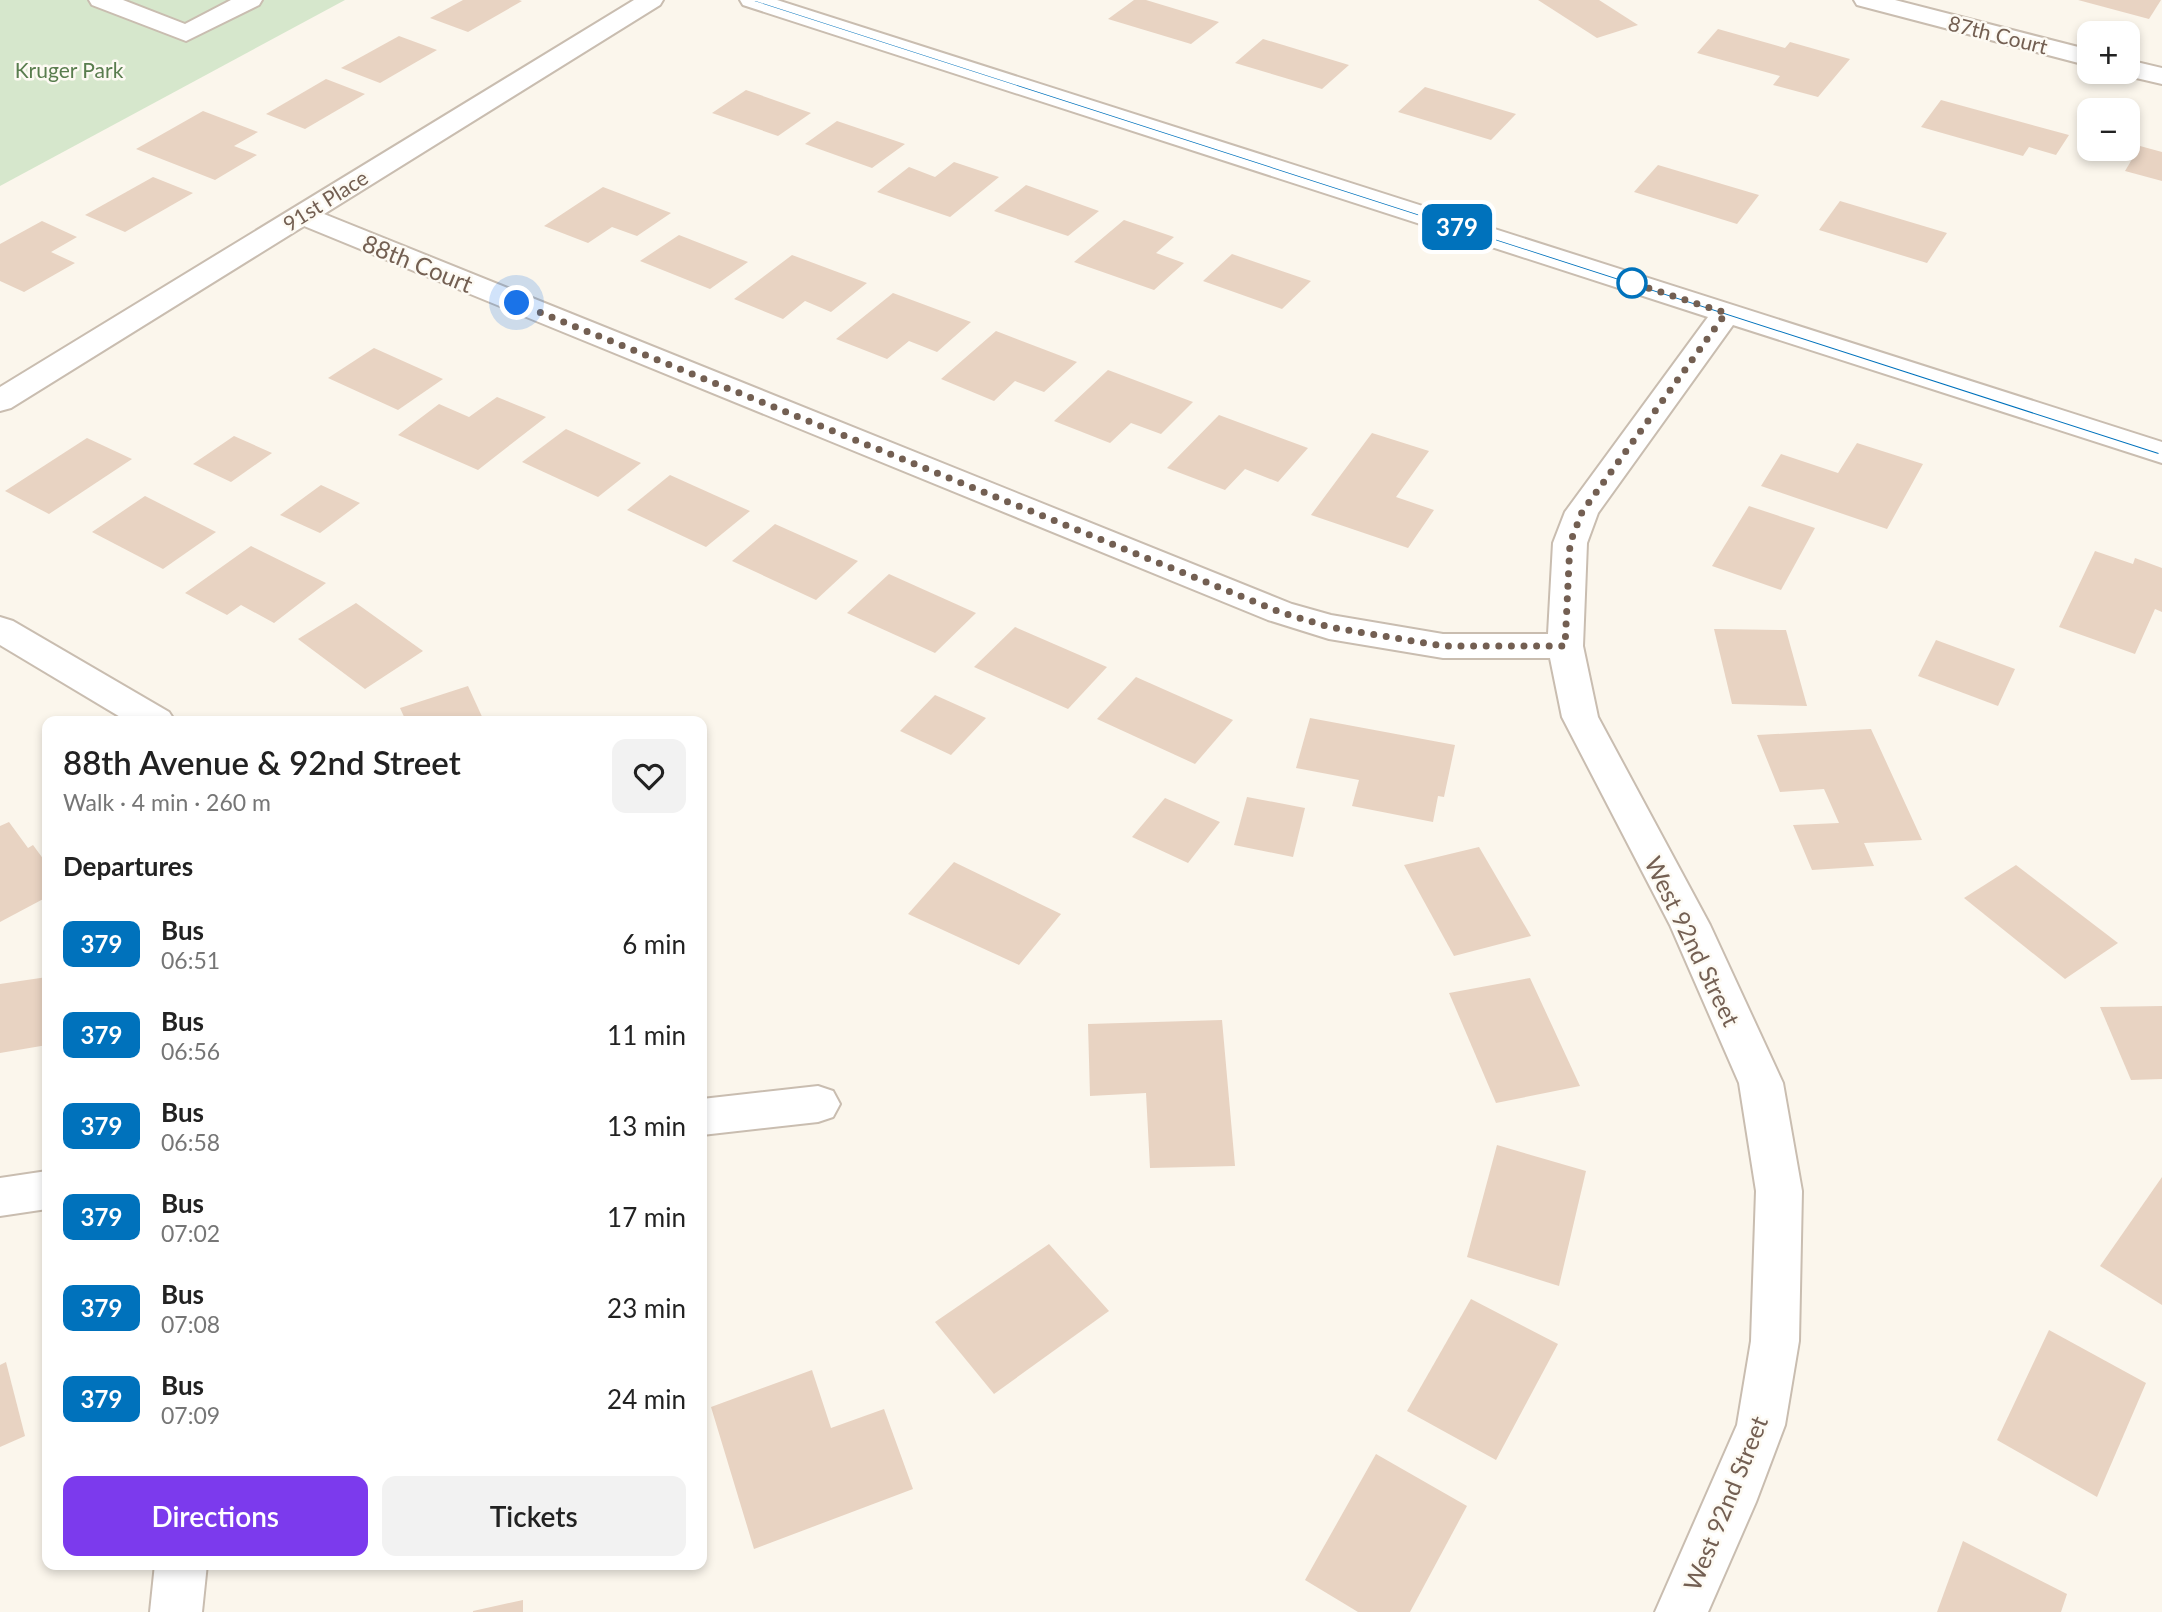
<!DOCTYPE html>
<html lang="en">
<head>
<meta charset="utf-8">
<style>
	body { margin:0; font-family:Lato,sans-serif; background:#f2f2f2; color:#222; height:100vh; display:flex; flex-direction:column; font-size:26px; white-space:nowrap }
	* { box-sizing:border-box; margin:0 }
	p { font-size:23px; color:#767676 }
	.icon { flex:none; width:38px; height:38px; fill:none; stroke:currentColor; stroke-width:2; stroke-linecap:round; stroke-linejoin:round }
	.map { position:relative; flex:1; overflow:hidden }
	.drawer { position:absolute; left:42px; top:716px; width:665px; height:854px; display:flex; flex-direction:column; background:#fff; border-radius:14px; box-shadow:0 4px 10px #0003 }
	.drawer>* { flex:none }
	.badge { padding:0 14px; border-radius:10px; font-size:24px; line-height:46px }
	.buttons { position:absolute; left:2077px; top:21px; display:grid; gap:14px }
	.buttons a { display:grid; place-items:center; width:63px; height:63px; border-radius:14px; background:#fff; box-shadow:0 4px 10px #0003; font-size:35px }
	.you { position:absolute; width:35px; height:35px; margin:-18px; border:5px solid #fff; border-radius:50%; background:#1a73e8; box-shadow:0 0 0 10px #1a73e833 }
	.map>.badge { position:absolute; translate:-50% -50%; box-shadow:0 0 0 4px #fff }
	h2 { padding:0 21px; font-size:26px; line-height:63px }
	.round { display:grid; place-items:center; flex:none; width:74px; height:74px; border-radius:14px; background:#f2f2f2 }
	.headline { display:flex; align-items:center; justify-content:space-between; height:119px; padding:0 21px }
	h1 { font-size:33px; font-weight:600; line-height:52px }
	.button { display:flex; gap:14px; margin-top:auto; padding:14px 21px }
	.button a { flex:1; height:80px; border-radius:14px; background:#7c3aed; color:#fff; font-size:28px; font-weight:600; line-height:80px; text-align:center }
	.button a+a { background:#f2f2f2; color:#222 }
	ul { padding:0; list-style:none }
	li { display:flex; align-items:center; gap:21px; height:91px; padding:0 21px }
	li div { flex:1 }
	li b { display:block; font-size:26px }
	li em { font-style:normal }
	li .badge { min-width:77px; font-weight:700; text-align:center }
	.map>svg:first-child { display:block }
</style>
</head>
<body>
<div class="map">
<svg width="2162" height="1612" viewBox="0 0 2162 1612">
	<rect width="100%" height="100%" fill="#fbf6ec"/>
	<!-- green -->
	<polygon fill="#d6e7cc" points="0,0 345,0 0,186"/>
	<!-- building -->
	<g fill="#e8d3c2">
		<polygon points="463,0 519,0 522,1 468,32 430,18"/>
		<polygon points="1134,0 1146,0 1219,22 1191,44 1108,19"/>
		<polygon points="1538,0 1599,0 1638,25 1597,38"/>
		<polygon points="2078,0 2161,0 2149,19"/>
		<polygon points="1718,29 1785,48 1790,42 1850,59 1818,97 1773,85 1780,76 1697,53"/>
		<polygon points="399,36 437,50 380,83 341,68"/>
		<polygon points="1263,39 1349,65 1322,89 1235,63"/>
		<polygon points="326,79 365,94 305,129 266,114"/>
		<polygon points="1425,87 1516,114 1491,140 1398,112"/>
		<polygon points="746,90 811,113 778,136 712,113"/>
		<polygon points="1941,100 2069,135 2056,155 2029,147 2023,156 1921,127"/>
		<polygon points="203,111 258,132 234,146 257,155 215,180 136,149"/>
		<polygon points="837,121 905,144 872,168 805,144"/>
		<polygon points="2140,146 2162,152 2162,181 2125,171"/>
		<polygon points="954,162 999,177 950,217 877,192 909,167 935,177"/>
		<polygon points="1658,165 1759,195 1737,224 1634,192"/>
		<polygon points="153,177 193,193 125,232 85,215"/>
		<polygon points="1026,185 1099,211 1068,236 994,211"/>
		<polygon points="603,187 671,213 637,236 612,227 588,243 544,226"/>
		<polygon points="1840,201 1947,233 1927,263 1819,230"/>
		<polygon points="1124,220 1174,237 1156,253 1184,263 1154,290 1074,262"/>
		<polygon points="42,221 77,237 51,252 75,263 24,292 0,281 0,244"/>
		<polygon points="679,235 748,262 710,289 640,261"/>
		<polygon points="1232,254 1311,281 1282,309 1203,281"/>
		<polygon points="792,255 867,283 831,312 805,301 783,319 734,299"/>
		<polygon points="893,293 971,322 937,352 909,341 887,359 836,339"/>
		<polygon points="996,331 1077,362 1044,392 1015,381 994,401 941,379"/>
		<polygon points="374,348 443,379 398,410 328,378"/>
		<polygon points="1108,370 1193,402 1161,434 1131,423 1110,443 1054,421"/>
		<polygon points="497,397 546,417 478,470 398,435 439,404 469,417"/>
		<polygon points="1219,415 1308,448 1278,482 1245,469 1225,490 1167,468"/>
		<polygon points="566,429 641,463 598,497 522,462"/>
		<polygon points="1372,433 1429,451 1396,497 1434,510 1408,548 1311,515"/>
		<polygon points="234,436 272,453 231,482 193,464"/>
		<polygon points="87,438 132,459 49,514 5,491"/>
		<polygon points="1857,443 1923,464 1887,529 1761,486 1781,454 1838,473"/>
		<polygon points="670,475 750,511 706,547 627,510"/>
		<polygon points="321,485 360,503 320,533 280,515"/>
		<polygon points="145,496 216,532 163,569 92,532"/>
		<polygon points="1749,506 1815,528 1781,590 1712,566"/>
		<polygon points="775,524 858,561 816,600 732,561"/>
		<polygon points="251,546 326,583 274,623 241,605 227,615 185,593"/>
		<polygon points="2095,551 2133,564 2135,558 2162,568 2162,612 2155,609 2135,654 2059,627"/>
		<polygon points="889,574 976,613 935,653 847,613"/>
		<polygon points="356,603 423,651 365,689 298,639"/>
		<polygon points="1015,627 1107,667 1068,709 974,667"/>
		<polygon points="1714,629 1786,630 1807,706 1732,704"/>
		<polygon points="1936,640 2015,669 1998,706 1918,676"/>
		<polygon points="1136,677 1233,720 1195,764 1097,719"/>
		<polygon points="468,686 484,721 406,721 400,708"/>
		<polygon points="935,695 986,718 951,755 900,731"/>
		<polygon points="1310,718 1455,745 1444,797 1438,796 1433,822 1352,806 1359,780 1296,768"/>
		<polygon points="1871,729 1922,840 1864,843 1874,866 1812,870 1793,825 1839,823 1824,789 1780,792 1757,735"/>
		<polygon points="1247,797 1305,808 1293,857 1234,845"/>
		<polygon points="1165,798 1220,822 1188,863 1132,837"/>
		<polygon points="9,822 28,848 33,845 47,864 47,897 0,922 0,826"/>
		<polygon points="1479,847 1531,936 1454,956 1404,865"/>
		<polygon points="954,862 1061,914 1019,965 908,914"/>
		<polygon points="2016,865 2118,943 2065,979 1964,898"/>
		<polygon points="47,977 47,1045 0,1053 0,984"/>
		<polygon points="1530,978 1580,1086 1496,1103 1449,993"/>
		<polygon points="2162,1006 2162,1079 2131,1080 2100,1007"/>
		<polygon points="1222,1020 1235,1166 1150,1168 1146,1093 1090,1096 1088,1024"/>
		<polygon points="1497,1145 1586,1171 1559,1286 1467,1257"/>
		<polygon points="2162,1177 2162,1305 2100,1266"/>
		<polygon points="1049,1244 1109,1311 994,1394 935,1322"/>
		<polygon points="1471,1299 1558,1344 1496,1460 1407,1411"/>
		<polygon points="2049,1330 2146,1383 2097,1497 1997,1440"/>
		<polygon points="6,1362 25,1436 0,1447 0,1365"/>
		<polygon points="812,1370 831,1428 884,1409 913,1489 754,1549 711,1407"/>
		<polygon points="1376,1454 1467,1506 1410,1612 1358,1612 1305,1580"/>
		<polygon points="1963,1541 2067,1594 2061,1612 1937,1612"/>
		<polygon points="523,1600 523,1612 473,1612 473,1611"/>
	</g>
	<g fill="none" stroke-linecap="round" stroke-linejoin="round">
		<!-- minor casing -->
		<g stroke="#c9bdb0" stroke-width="4">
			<g id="minor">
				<polygon points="89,0 123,0 185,24 231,0 262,0 259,5 186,41 92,5"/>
				<polygon points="634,0 663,0 660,5 324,214 1292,604 1331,615 1443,634 1548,634 1553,543 1565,512 1708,317 743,5 740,0 777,0 2162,442 2162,463 1733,325 1598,513 1587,543 1583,646 1598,717 1710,925 1783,1083 1802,1191 1799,1341 1785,1425 1756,1502 1708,1612 1655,1612 1737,1425 1751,1341 1756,1191 1739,1083 1670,925 1562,717 1550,658 1443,658 1329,639 1268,620 304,226 11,408 0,411 0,387"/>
				<polygon points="1854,0 1895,0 2090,50 2090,66 1857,5"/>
				<polygon points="2128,60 2162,68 2162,84 2119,74 2128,72"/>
				<polygon points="0,617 13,621 169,712 175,721 127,721 0,645"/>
				<polygon points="818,1086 833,1091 840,1104 833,1117 818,1122 702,1135 702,1099"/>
				<polygon points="47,1171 47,1209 0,1216 0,1178"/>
				<polygon points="155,1564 207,1564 202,1612 150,1612"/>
			</g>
		</g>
		<!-- minor -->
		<use href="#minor" fill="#fff" fill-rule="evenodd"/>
	</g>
	<!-- line -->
	<polygon fill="#0072bc" stroke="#fff" stroke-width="2" points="748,0 756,0 2162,453 2158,455"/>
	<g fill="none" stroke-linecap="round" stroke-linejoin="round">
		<!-- walk -->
		<polyline stroke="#735f52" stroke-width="7" stroke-dasharray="0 12.6" points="517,303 1280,612 1329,627 1443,646 1565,646 1570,543 1582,512 1726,313 1620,279 1632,283"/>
	</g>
	<!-- markers -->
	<circle fill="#fff" stroke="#0072bc" stroke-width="3.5" cx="1632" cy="283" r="14"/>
	<g text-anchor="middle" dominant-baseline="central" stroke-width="5" stroke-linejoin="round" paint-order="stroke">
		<!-- far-street labels -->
		<g font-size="21" fill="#735f52" stroke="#fdfaf3">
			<text transform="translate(1998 34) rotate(14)">87th Court</text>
			<text transform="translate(325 200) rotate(-32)">91st Place</text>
		</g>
		<!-- far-park labels -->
		<g font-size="21" fill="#597d4e" stroke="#fdfaf3">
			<text x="69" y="69">Kruger Park</text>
		</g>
		<!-- street labels -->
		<g font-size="24" fill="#735f52" stroke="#fdfaf3">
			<text transform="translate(418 263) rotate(22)">88th Court</text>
			<text transform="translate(1693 941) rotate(64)">West 92nd Street</text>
			<text transform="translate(1725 1503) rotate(-68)">West 92nd Street</text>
		</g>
	</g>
</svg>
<div class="buttons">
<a>+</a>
<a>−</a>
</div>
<div class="you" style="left:517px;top:303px"></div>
<b class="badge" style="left:1457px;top:227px;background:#0072bc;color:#fff">379</b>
<section class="drawer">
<div class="headline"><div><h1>88th Avenue &amp; 92nd Street</h1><p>Walk · 4 min · 260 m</p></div><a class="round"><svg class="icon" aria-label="heart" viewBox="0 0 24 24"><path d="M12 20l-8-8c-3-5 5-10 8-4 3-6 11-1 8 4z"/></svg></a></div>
<h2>Departures</h2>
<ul>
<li><span class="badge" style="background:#0072bc;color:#fff">379</span><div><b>Bus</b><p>06:51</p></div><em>6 min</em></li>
<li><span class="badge" style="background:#0072bc;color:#fff">379</span><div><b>Bus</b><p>06:56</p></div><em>11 min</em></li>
<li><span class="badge" style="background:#0072bc;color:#fff">379</span><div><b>Bus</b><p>06:58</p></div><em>13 min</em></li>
<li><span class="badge" style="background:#0072bc;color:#fff">379</span><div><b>Bus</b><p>07:02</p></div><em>17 min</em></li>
<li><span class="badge" style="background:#0072bc;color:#fff">379</span><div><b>Bus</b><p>07:08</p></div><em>23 min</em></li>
<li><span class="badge" style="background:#0072bc;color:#fff">379</span><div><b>Bus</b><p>07:09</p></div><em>24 min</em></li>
</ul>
<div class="button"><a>Directions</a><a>Tickets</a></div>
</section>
</div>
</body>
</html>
